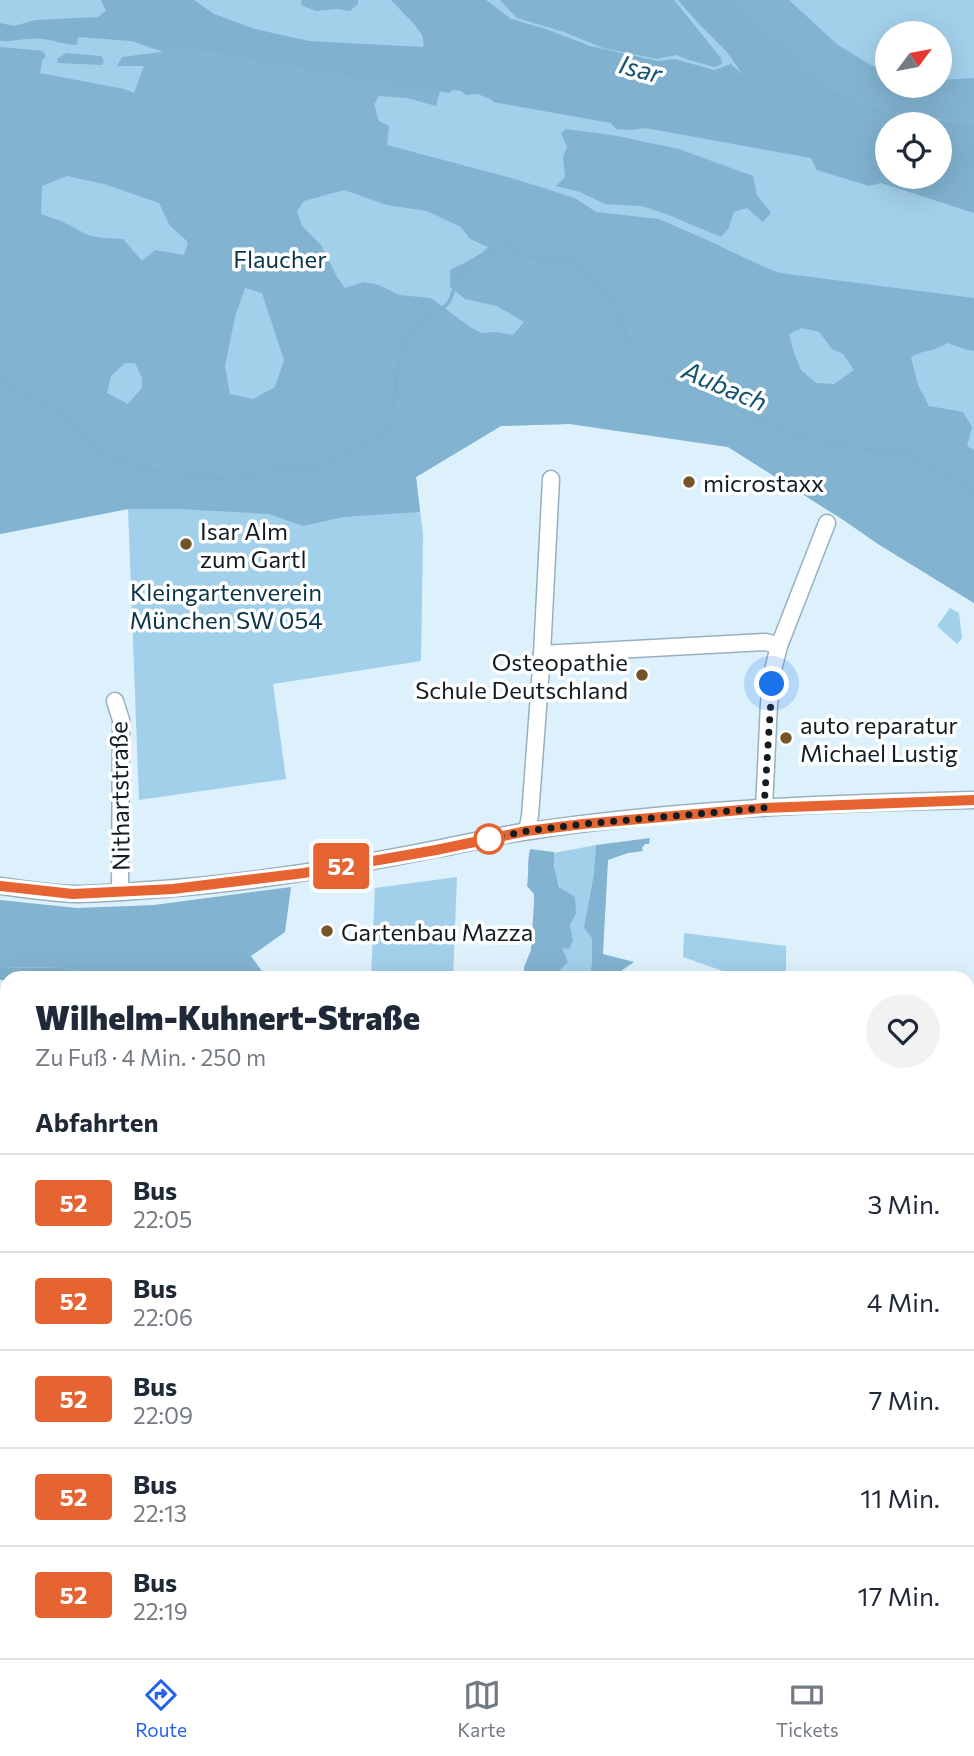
<!DOCTYPE html>
<html lang="de">
<head>
<meta charset="utf-8">
<style>
	body { margin:0; font-family:Commissioner,sans-serif; background:#f2f2f3; color:#1f2937; height:100vh; display:flex; flex-direction:column; font-size:26px; white-space:nowrap }
	* { box-sizing:border-box; margin:0 }
	p { font-size:23px; color:#747a83 }
	.icon { flex:none; width:38px; height:38px; fill:none; stroke:currentColor; stroke-width:2; stroke-linecap:round; stroke-linejoin:round }
	.map { position:relative; flex:1; overflow:hidden }
	.panel { position:absolute; left:0px; top:971px; width:975px; height:688px; display:flex; flex-direction:column; background:#fff; border-radius:21px 21px 0 0; box-shadow:0 7px 28px #0002 }
	.panel>* { flex:none }
	.badge { padding:0 14px; border-radius:5px; font-size:24px; line-height:46px }
	.needle { width:46px; rotate:58deg }
	.controls { position:absolute; left:875px; top:21px; display:grid; gap:14px }
	.controls a { display:grid; place-items:center; width:77px; height:77px; border-radius:50%; background:#fff; box-shadow:0 7px 28px #0002; font-size:35px }
	.you { position:absolute; width:35px; height:35px; margin:-18px; border:5px solid #fff; border-radius:50%; background:#1a73e8; box-shadow:0 0 0 10px #1a73e833 }
	.map>.badge { position:absolute; translate:-50% -50%; box-shadow:0 0 0 4px #fff }
	h2 { padding:0 35px; font-size:26px; line-height:63px }
	.round { display:grid; place-items:center; flex:none; width:74px; height:74px; border-radius:37px; background:#f2f2f3 }
	.overview { display:flex; align-items:center; justify-content:space-between; height:119px; padding:0 35px }
	h1 { font-size:33px; font-weight:800; line-height:52px }
	ul { padding:0; list-style:none }
	li { display:flex; align-items:center; gap:21px; height:98px; padding:0 35px; border-top:2px solid #e0e1e3 }
	li div { flex:1 }
	li b { display:block; font-size:26px }
	li em { font-style:normal }
	li .badge { min-width:77px; font-weight:700; text-align:center }
	.tab-bar { display:flex; justify-content:space-around; align-items:center; height:98px; border-top:2px solid #e0e1e3; background:#fff; font-size:19px; color:#747a83 }
	.tab-bar a { display:grid; justify-items:center; gap:4px }
	.tab-bar .active { color:#2563eb }
	.map>svg:first-child { display:block }
</style>
</head>
<body>
<div class="map">
<svg width="974" height="1658" viewBox="0 0 974 1658">
	<rect width="100%" height="100%" fill="#ddf1fd"/>
	<!-- green -->
	<g fill="#a2cfea" fill-rule="evenodd">
		<path d="M0 0H974V603L878 544 845 521 728 447 570 424 501 426 416 477 423 535 421 661 273 684 286 779 139 800 128 509 0 534ZM887 33H940V86H887ZM887 124H940V177H887Z"/>
		<polygon points="950,608 959,613 962,638 957,644 937,626"/>
		<path d="M596 845 592 960 590 978H561L560 970 562 948 573 940 570 925 576 914C562 893 553 879 554 853Z"/>
		<polygon points="457,877 453,978 371,978 375,888"/>
		<polygon points="684,933 786,946 786,976 734,975 683,957"/>
		<rect x="0" y="988" width="7" height="45"/>
		<polygon points="968,1055 974,1057 974,1129 968,1129"/>
	</g>
	<!-- forest -->
	<g fill="#82b3d0" fill-rule="evenodd">
		<polygon points="302,0 358,0 358,4 350,11 337,9 316,11 301,5"/>
		<polygon points="500,0 674,0 721,58 722,64 715,67 689,60 676,55 657,59 603,48 564,32 517,18"/>
		<polygon points="734,0 789,0 838,45 869,64 887,72 887,86 940,86 940,80 974,78 974,124 893,114 827,86 807,69 780,41 742,12"/>
		<path d="M0 47 43 51 46 56 42 61 40 73 124 89 134 93 144 66H117L122 57 185 49 440 91 436 106 407 98 379 96 374 104 379 121 389 126 387 145 518 180 575 198 596 212 659 219 707 240 762 266 780 273 974 298V351L967 350 948 343C934 352 925 349 911 357L918 385 929 406 963 412 972 427 967 446 974 450V603L878 544 845 521 728 447 570 424 501 426 416 477 420 512 343 517 303 526 269 514 179 509H128L0 534ZM67 176 104 184 159 203 170 226 188 242 184 255 155 250 142 261 123 239 102 238 88 235 61 221 41 214 42 186ZM344 190 387 205 427 211 461 227 470 239 488 247 480 255 450 270V287L465 299 497 306 524 322 513 335 497 332 482 333 470 327 431 298 399 295 379 285 364 282 345 288 337 277 321 245 302 226 297 211 304 201ZM245 288 262 293 284 360 275 387 253 399 230 394 225 366 235 317ZM802 328 819 332 832 349 843 354 854 370 834 384 816 383 801 370 794 353 789 334ZM125 363H135L142 378V388L128 404 107 393 111 376Z"/>
		<polygon points="66,53 101,56 104,61 102,65 58,63 57,59"/>
		<polygon points="566,129 612,135 679,149 753,176 757,195 771,213 763,222 747,208 734,212 728,229 721,237 661,212 641,206 605,204 580,192 556,186 565,177 563,157 567,147 561,133"/>
		<polygon points="650,838 649,844 645,844 642,848 643,851 628,853 608,860 603,954 634,962 621,971 608,973 607,978 590,978 592,960 592,938 584,928 594,874 596,845"/>
		<path d="M530 849 554 852V866L559 887 575 897 576 914 570 925 573 940 569 949 562 948 568 962 560 970 561 978H524V967L531 950 534 903V894L527 886C529 873 527 862 530 849Z"/>
		<polygon points="291,887 285,932 251,956 267,978 112,978 64,968 0,967 0,900 77,908 154,905"/>
		<polygon points="0,1085 7,1085 7,1264 0,1264 0,1125 1,1122 0,1121"/>
		<rect x="968" y="1188" width="6" height="55"/>
	</g>
	<!-- water -->
	<g fill="#80b1ce" fill-rule="evenodd">
		<path d="M101 0H194L214 14 255 29 309 41 423 47 424 45 422 35 414 24 391 0H486L511 19 546 29 590 46 658 61 675 59 714 70 731 64 743 75 727 52 699 24 678 0H734L742 12 780 41 807 69 827 86 893 114 974 124V213L881 183 869 186 817 170 811 158 645 128 633 130 616 129 611 123 493 102 492 100 478 94 466 95 461 91 453 90 449 93 185 49 164 52 131 41 78 37 77 45C65 45 54 40 42 39 28 37 14 42 0 41V23L14 26 36 20 98 17 106 11ZM940 124V177H887V124Z"/>
		<polygon points="0,967 64,968 112,978 7,978 7,980 0,980"/>
	</g>
	<g fill="none" stroke-linecap="round" stroke-linejoin="round">
		<!-- stream -->
		<g stroke="#80b1ce" stroke-width="3.5">
			<path d="M0 377 13 391 53 407 102 454 144 469 236 480 275 469H302L318 466 365 444 390 428C395 404 397 344 412 328 423 318 441 312 448 303 452 298 453 290 456 283 466 260 483 253 506 245L523 256 542 259 565 258 579 265 613 299 630 345 654 371 668 383 692 386 719 398 747 416 770 423 798 436 860 449 908 454 974 491"/>
			<polyline points="968,1040 974,1042"/>
			<polyline points="0,1129 7,1129"/>
		</g>
		<!-- minor casing -->
		<g stroke="#98b0be" stroke-width="19">
			<g id="minor">
				<polyline points="542,654 766,642 779,646"/>
				<polyline points="115,701 121,720 120,892"/>
				<polyline points="764,808 769,704 773,670 779,646 827,523"/>
				<polyline points="527,831 530,816 542,654 551,479"/>
				<path d="M0 886C24 889 49 893 74 894 98 894 123 892 148 890 245 884 341 868 436 849 468 843 499 835 530 831 677 809 826 803 974 800"/>
				<polyline points="968,1293 974,1293"/>
				<polyline points="437,1652 438,1658"/>
				<polyline points="779,1652 779,1658"/>
			</g>
		</g>
		<!-- major casing -->
		<g stroke="#98b0be" stroke-width="24">
			<g id="major">
				<polyline points="968,1592 974,1592"/>
				<polyline points="968,1613 974,1613"/>
				<polyline points="0,1655 43,1652"/>
				<polyline points="268,1658 380,1652"/>
			</g>
		</g>
		<!-- minor -->
		<use href="#minor" stroke="#fff" stroke-width="16"/>
		<!-- major -->
		<use href="#major" stroke="#fff" stroke-width="21"/>
		<!-- tram -->
		<g stroke="#5b686f" stroke-width="2">
			<polyline points="968,1600 974,1600"/>
			<polyline points="72,1658 159,1652"/>
			<polyline points="155,1658 238,1652"/>
		</g>
	</g>
	<g fill="none" stroke-linecap="round" stroke-linejoin="round">
		<!-- line casing -->
		<g stroke="#fff" stroke-width="16">
			<polyline id="line" points="0,886 73,894 173,889 304,873 436,850 527,831 583,824 764,808 974,800"/>
		</g>
		<!-- line -->
		<use href="#line" stroke="#e66432" stroke-width="10"/>
		<!-- walk -->
		<polyline stroke="#131c21" stroke-width="7" stroke-dasharray="0 12.6" points="489,839 527,831 583,824 764,808 772,684"/>
	</g>
	<!-- markers -->
	<g fill="#74552a" stroke="#fff" stroke-width="2.5">
		<circle cx="689" cy="482" r="7"/>
		<circle cx="186" cy="544" r="7"/>
		<circle cx="642" cy="675" r="7"/>
		<circle cx="786" cy="738" r="7"/>
		<circle cx="327" cy="931" r="7"/>
	</g>
	<circle fill="#fff" stroke="#e66432" stroke-width="3.5" cx="489" cy="839" r="14"/>
	<g text-anchor="middle" dominant-baseline="central" stroke-width="7" stroke-linejoin="round" paint-order="stroke">
		<!-- park labels -->
		<g font-size="24" fill="#0a3549" stroke="#fff">
			<text x="280" y="258">Flaucher</text>
			<text x="226" y="591">Kleingartenverein<tspan x="226" dy="28">München SW 054</tspan></text>
		</g>
		<!-- poi labels -->
		<g font-size="24" fill="#131c21" stroke="#fff" text-anchor="start">
			<text x="703" y="482">microstaxx</text>
			<text x="200" y="530">Isar Alm<tspan x="200" dy="28">zum Gartl</tspan></text>
			<text x="628" y="661" text-anchor="end">Osteopathie<tspan x="628" dy="28">Schule Deutschland</tspan></text>
			<text x="800" y="724">auto reparatur<tspan x="800" dy="28">Michael Lustig</tspan></text>
			<text x="341" y="931">Gartenbau Mazza</text>
		</g>
		<!-- street labels -->
		<g font-size="24" fill="#131c21" stroke="#fff">
			<text transform="translate(119 796) rotate(-91)">Nithartstraße</text>
		</g>
		<!-- water labels -->
		<g font-size="26" font-style="italic" fill="#165371" stroke="#fff">
			<text transform="translate(641 68) rotate(15)">Isar</text>
			<text transform="translate(725 385) rotate(23)">Aubach</text>
		</g>
	</g>
</svg>
<div class="controls">
<a><svg class="needle" viewBox="-14 -14 28 28"><path d="M0-13l5 13h-10z" fill="#e53935"/><path d="M0 13l5-13h-10z" fill="#747a83"/></svg></a>
<a><svg class="icon" aria-label="locate" viewBox="0 0 24 24"><circle cx="12" cy="12" r="6"/><path d="M12 2v4M12 18v4M2 12h4M18 12h4"/></svg></a>
</div>
<div class="you" style="left:772px;top:684px"></div>
<b class="badge" style="left:341px;top:866px;background:#e66432;color:#fff">52</b>
<section class="panel">
<div class="overview"><div><h1>Wilhelm-Kuhnert-Straße</h1><p>Zu Fuß · 4 Min. · 250 m</p></div><a class="round"><svg class="icon" aria-label="heart" viewBox="0 0 24 24"><path d="M12 20l-8-8c-3-5 5-10 8-4 3-6 11-1 8 4z"/></svg></a></div>
<h2>Abfahrten</h2>
<ul>
<li><span class="badge" style="background:#e66432;color:#fff">52</span><div><b>Bus</b><p>22:05</p></div><em>3 Min.</em></li>
<li><span class="badge" style="background:#e66432;color:#fff">52</span><div><b>Bus</b><p>22:06</p></div><em>4 Min.</em></li>
<li><span class="badge" style="background:#e66432;color:#fff">52</span><div><b>Bus</b><p>22:09</p></div><em>7 Min.</em></li>
<li><span class="badge" style="background:#e66432;color:#fff">52</span><div><b>Bus</b><p>22:13</p></div><em>11 Min.</em></li>
<li><span class="badge" style="background:#e66432;color:#fff">52</span><div><b>Bus</b><p>22:19</p></div><em>17 Min.</em></li>
</ul>
</section>
</div>
<nav class="tab-bar">
<a class="active"><svg class="icon" aria-label="directions" viewBox="0 0 24 24"><path d="M12 3l9 9-9 9-9-9zM9 14v-3h6M13 9l2 2-2 2"/></svg>Route</a>
<a><svg class="icon" aria-label="map" viewBox="0 0 24 24"><path d="M3 6l6-2 6 2 6-2v14l-6 2-6-2-6 2zM9 4v14M15 6v14"/></svg>Karte</a>
<a><svg class="icon" aria-label="tickets" viewBox="0 0 24 24"><path d="M3 7h18v10H3zM15 7v10"/></svg>Tickets</a>
</nav>
</body>
</html>
